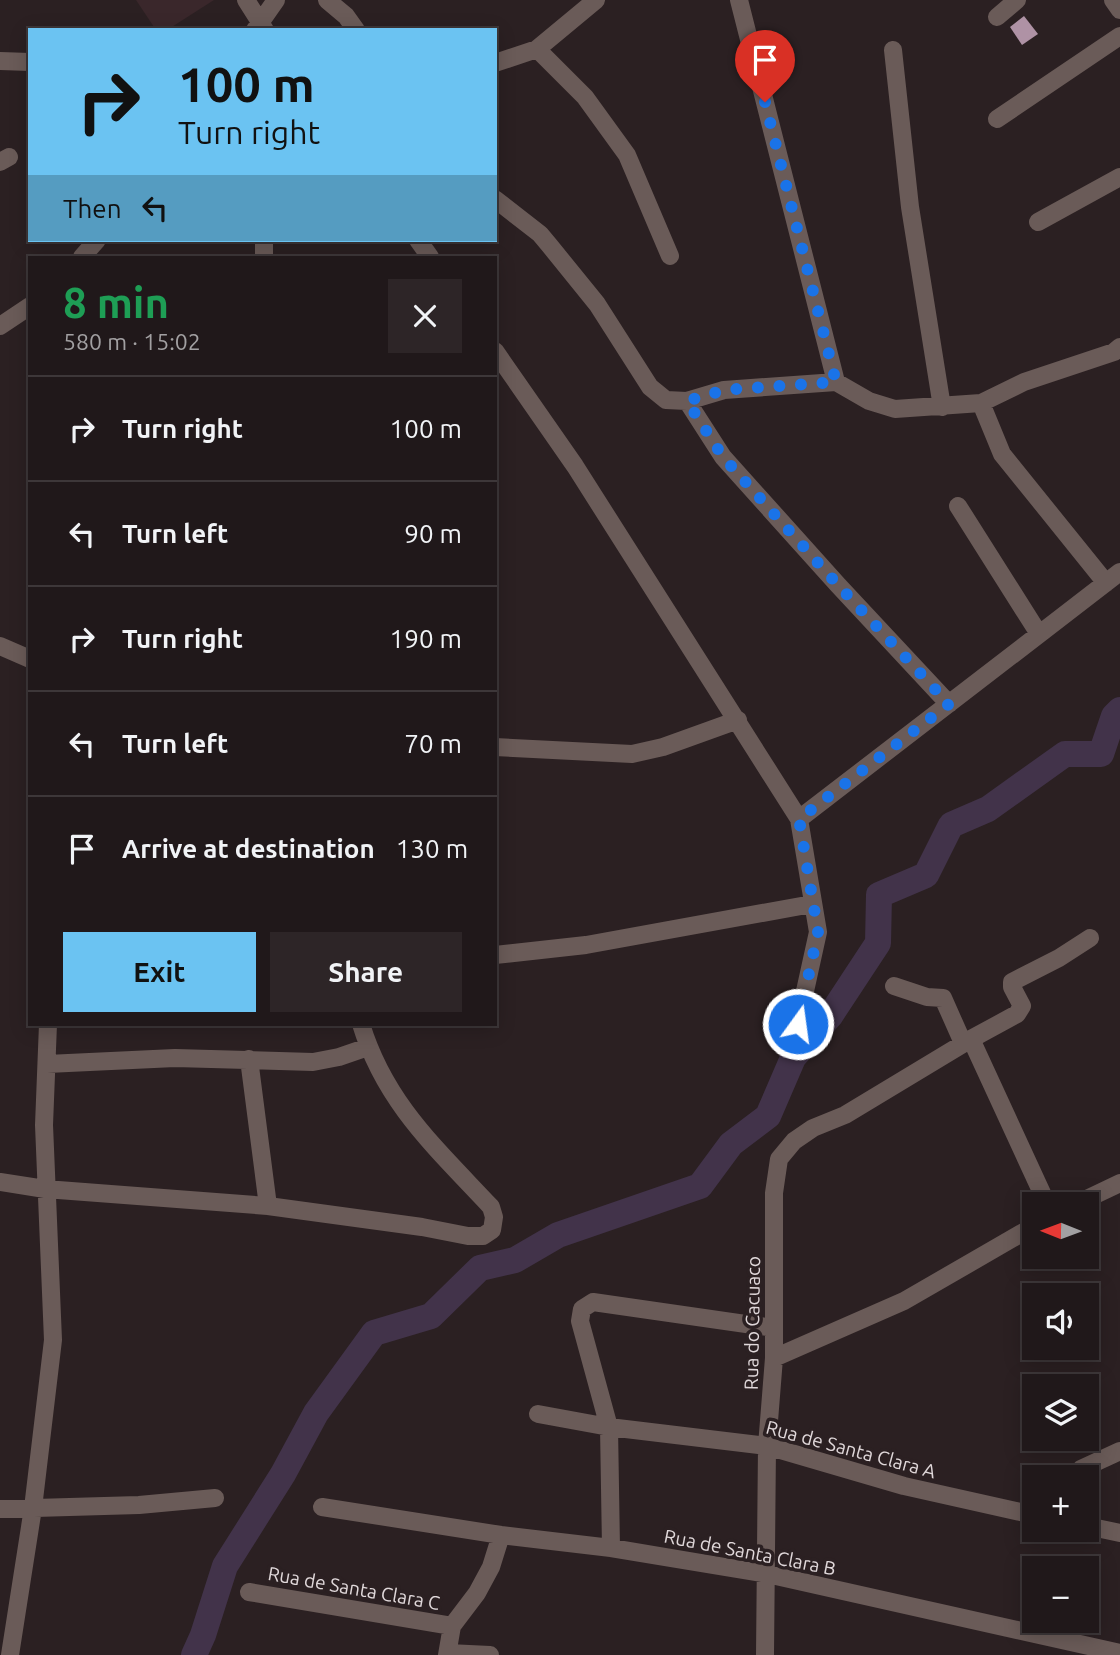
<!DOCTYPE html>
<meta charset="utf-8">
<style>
body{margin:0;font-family:Ubuntu,sans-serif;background:#2d2527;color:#f1f3f6;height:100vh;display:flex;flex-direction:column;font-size:26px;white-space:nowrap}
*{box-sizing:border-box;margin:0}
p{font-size:23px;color:#a2a0a2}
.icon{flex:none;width:38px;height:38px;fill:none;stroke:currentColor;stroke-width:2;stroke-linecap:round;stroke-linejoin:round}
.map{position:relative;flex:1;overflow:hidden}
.panel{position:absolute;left:28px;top:256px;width:469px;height:770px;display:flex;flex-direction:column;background:#20181a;border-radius:0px;box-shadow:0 4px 18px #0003,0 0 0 2px #3d3739}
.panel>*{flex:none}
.guide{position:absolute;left:28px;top:28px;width:469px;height:214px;border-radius:0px;box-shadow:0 4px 18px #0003,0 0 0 2px #3d3739;background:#6bc3f2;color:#111;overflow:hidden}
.needle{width:46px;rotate:271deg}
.tools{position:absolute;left:1022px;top:1192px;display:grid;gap:14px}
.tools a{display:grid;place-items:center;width:77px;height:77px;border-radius:0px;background:#20181a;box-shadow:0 4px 18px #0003,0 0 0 2px #3d3739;font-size:35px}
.pin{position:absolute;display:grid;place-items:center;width:60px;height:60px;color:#fff;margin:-72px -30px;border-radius:50% 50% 50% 0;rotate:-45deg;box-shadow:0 0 7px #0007}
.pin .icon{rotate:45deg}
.me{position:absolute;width:77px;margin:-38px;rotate:14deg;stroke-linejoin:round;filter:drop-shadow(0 0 5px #0008)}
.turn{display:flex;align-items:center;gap:24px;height:147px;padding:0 35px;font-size:32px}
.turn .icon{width:91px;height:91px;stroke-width:2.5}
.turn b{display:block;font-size:49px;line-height:60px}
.then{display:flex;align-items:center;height:66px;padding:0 35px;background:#0003;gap:14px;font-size:26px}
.round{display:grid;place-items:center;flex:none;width:74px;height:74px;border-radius:0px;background:#2d2527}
.summary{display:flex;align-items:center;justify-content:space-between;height:119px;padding:0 35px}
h1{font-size:42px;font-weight:700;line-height:52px;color:#1e9e55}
.button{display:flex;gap:14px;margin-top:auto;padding:14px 35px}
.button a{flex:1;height:80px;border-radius:0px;background:#6bc3f2;color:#111;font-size:28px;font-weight:700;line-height:80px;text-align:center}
.button a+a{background:#2d2527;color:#f1f3f6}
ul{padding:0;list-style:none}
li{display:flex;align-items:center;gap:21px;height:105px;padding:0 35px;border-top:2px solid #3d3739}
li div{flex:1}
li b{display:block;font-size:26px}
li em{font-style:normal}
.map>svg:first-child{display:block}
</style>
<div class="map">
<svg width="1120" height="1655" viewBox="0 0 1120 1655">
<rect width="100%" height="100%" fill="#2b2022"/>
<path fill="#3a272b" d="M136 0H214L167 30H156Z"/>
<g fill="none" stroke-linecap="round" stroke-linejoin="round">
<path stroke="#42334a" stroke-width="26" d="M194 1655 203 1635 225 1566 283 1474 316 1413 374 1333 431 1316 480 1268 515 1260 558 1235 700 1186 731 1144 768 1116 793 1058 830 1016 878 943 879 895 926 875 951 825 988 809 1065 754H1101L1114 716 1120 710"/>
</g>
<path fill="#af92a5" d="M1024 16 1038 34 1022 45 1010 27Z"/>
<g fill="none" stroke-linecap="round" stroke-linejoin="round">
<path stroke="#6a5b58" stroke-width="18" d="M246 0 265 30
M327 0 346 16 356 30
M739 0 836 382
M1113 0 1120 10
M997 17 1017 0
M255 30 276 0
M537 49 585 97 627 155 670 256
M893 50 910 207 942 407
M0 61 30 62
M495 63 537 49 596 0
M997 119 1120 36
M0 162 9 157
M495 199 540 234 550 246 597 304 650 387 666 400 687 401 724 390 836 382 869 401 895 409 981 403 1024 382 1114 352 1120 347
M1038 222 1120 177
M418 240 430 257
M82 257 97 240
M264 257V240
M0 326 30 306
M495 351 575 466 799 819 818 932 798 1023
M687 401 723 457 838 585 949 704
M981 403 1002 454 1106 583
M958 506 1039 634
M0 646 30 659
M495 747 632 754 663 747 738 720
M799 819 1120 572
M495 955 586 945 812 904
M894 986 927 997 943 998 963 1043
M971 1039 1047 1204
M249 1059 268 1206
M47 1064 175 1058 313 1062 339 1057 368 1047
M0 1182 45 1189 268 1206 422 1227 468 1236H483L492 1230 494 1217 491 1207C436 1148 385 1103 361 1024
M1076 1204 1120 1183
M774 1358 904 1301 1034 1226
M538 1414 609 1427 767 1446 904 1486 1034 1515
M1073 1477 1081 1469 1120 1451
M322 1507 501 1535 611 1548 767 1574 1120 1653
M0 1509 139 1505 215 1498
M1087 1526 1120 1533
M611 1548 609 1427 580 1321 582 1309 593 1302 774 1328
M249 1592 452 1626
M448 1653 490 1655
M10 1655 33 1508 53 1340 44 1125 48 1024
M447 1655 452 1626 477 1593 491 1567 501 1535
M765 1655 767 1446 774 1358V1193L779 1159 794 1141 813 1128 845 1115 971 1039 1017 1014 1022 1006 1012 987V982L1059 958 1090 938"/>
</g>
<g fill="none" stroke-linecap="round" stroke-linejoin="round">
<path stroke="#1a73e8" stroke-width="12" stroke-dasharray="0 21.6" d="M765 102 836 382 724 390 687 401 723 457 838 585 949 704 799 819 818 932 798 1024"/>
</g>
<g text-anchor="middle" stroke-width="7" stroke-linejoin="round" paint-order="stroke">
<g font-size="19" fill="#e0d8da" stroke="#2b2022">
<text transform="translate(752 1323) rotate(-89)" y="7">Rua do Cacuaco</text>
<text transform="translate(851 1449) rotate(15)" y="7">Rua de Santa Clara A</text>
<text transform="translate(750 1552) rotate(11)" y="7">Rua de Santa Clara B</text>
<text transform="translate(354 1588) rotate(10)" y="7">Rua de Santa Clara C</text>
</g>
</g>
</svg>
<div class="tools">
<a><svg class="needle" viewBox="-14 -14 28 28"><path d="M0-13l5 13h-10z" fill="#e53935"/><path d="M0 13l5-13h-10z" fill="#a2a0a2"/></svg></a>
<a><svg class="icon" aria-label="sound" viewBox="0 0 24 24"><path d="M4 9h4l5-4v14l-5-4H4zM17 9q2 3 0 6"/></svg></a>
<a><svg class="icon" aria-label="layers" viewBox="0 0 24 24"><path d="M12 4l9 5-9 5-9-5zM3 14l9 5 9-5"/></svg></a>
<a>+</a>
<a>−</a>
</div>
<div class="pin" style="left:765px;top:102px;background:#d93025"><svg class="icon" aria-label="arrive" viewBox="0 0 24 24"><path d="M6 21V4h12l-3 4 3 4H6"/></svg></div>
<svg class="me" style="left:798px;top:1024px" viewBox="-20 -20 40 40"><circle r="17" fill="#1a73e8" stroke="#fff" stroke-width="3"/><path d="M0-11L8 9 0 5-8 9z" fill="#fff"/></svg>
<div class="guide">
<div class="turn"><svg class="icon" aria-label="right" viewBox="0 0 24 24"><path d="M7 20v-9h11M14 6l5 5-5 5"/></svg><div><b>100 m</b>Turn right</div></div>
<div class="then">Then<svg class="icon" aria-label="left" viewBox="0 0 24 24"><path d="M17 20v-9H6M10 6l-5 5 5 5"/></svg></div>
</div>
<section class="panel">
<div class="summary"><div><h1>8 min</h1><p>580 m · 15:02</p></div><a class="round"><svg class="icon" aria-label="close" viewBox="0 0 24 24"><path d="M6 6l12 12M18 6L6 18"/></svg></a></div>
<ul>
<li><svg class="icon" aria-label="right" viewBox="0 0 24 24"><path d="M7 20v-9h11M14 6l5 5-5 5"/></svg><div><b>Turn right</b></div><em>100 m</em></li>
<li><svg class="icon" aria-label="left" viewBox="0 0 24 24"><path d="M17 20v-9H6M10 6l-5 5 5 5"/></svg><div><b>Turn left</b></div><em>90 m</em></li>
<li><svg class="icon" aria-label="right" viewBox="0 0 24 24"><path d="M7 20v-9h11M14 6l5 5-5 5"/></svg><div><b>Turn right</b></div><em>190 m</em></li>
<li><svg class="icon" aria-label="left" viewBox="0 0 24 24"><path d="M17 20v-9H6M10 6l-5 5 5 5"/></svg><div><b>Turn left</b></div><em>70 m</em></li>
<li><svg class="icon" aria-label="arrive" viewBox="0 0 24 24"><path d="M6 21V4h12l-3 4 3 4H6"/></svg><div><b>Arrive at destination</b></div><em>130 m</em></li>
</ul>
<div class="button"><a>Exit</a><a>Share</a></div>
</section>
</div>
